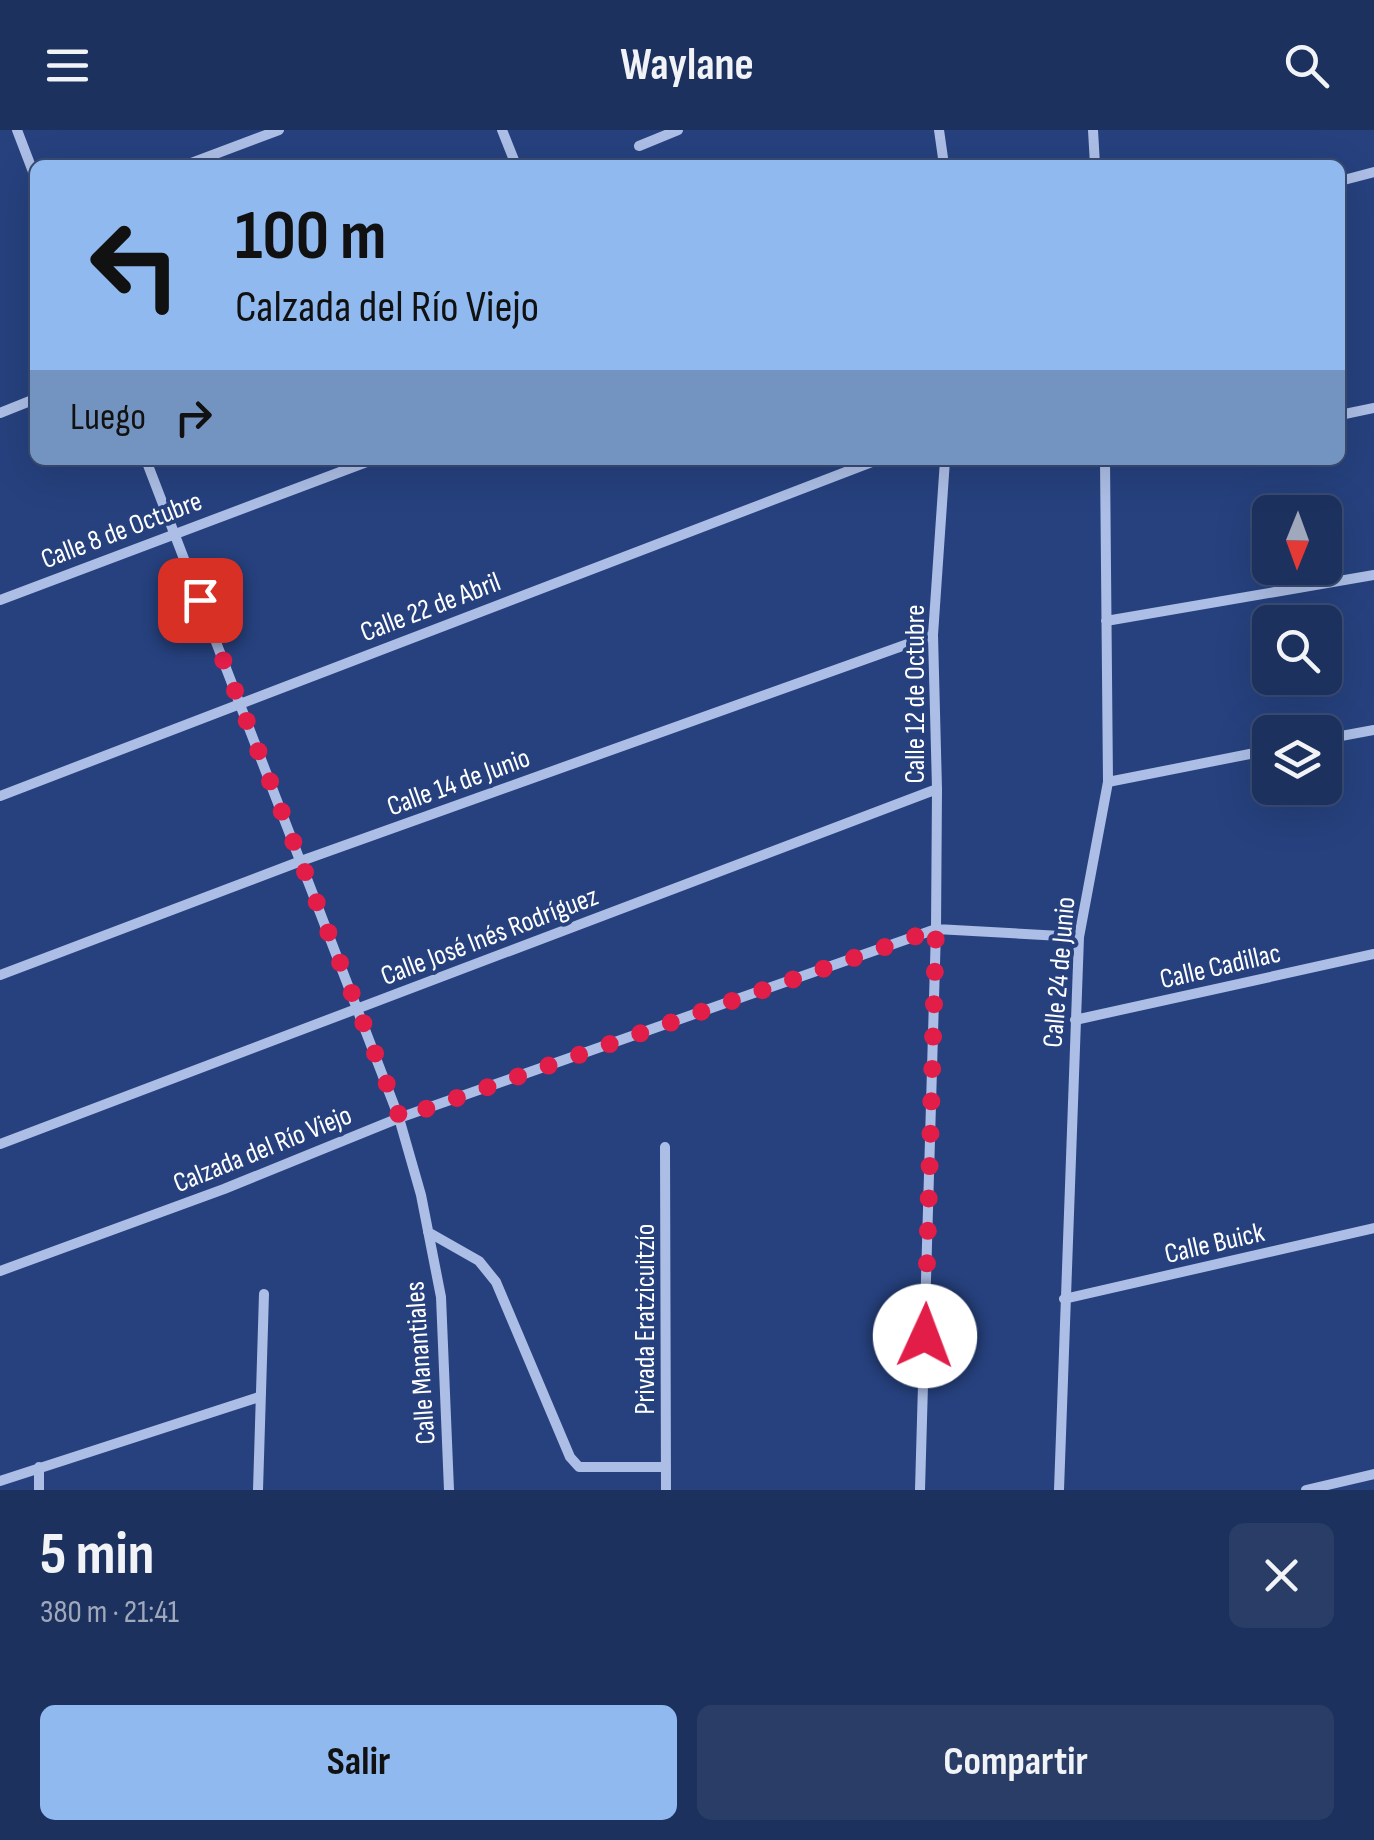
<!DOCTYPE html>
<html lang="es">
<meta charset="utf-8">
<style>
body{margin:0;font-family:"Sofia Sans Condensed",sans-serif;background:#293d67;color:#f1f3f6;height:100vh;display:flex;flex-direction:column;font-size:38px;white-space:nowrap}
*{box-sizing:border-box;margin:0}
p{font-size:32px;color:#a0a9bc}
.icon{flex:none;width:55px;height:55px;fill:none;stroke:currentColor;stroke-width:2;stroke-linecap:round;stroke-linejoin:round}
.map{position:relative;height:1360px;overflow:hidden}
.drawer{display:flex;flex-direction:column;background:#1c315e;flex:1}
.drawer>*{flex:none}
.top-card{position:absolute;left:30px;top:30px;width:1315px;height:305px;border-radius:15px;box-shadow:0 10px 40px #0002,0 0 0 2px #3a4c73;background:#90b9f0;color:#111;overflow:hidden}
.needle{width:65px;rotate:181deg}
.controls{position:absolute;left:1252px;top:365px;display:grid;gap:20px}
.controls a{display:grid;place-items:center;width:90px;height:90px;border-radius:15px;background:#1c315e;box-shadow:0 10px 40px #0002,0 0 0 2px #3a4c73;font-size:50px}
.pin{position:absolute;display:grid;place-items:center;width:85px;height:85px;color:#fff;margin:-42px;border-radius:20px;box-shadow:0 5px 15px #0006}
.me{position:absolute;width:110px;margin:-55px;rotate:2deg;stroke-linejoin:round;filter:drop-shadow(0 0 8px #0008)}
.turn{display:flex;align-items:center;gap:35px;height:210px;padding:0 40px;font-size:45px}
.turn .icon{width:130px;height:130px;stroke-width:2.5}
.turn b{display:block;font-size:70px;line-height:85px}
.then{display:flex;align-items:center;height:95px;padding:0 40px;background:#0003;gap:20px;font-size:38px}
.round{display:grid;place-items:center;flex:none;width:105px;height:105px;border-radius:15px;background:#293d67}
.summary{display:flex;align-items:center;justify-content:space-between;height:170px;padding:0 40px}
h1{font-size:60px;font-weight:700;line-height:75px}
.primary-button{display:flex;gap:20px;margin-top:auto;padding:20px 40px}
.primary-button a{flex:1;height:115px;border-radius:15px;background:#90b9f0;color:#111;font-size:40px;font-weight:700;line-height:115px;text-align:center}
.primary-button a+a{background:#293d67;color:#f1f3f6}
header{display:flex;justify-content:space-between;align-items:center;height:130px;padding:0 40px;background:#1c315e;font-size:45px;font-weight:700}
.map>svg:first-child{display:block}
</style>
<header><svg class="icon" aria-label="menu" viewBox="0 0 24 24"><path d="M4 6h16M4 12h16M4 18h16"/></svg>Waylane<svg class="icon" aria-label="search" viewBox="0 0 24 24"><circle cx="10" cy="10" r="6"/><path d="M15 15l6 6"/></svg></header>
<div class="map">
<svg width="1374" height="1360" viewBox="0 0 1374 1360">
<rect width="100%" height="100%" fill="#26417e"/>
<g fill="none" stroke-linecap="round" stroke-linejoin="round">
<path stroke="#acbee5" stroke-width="10" d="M17 0 35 47
M502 0 516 35
M939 0 944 35
M1093 0 1095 35
M639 16 678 0
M186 35 279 0
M1340 51 1374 42
M0 283 35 269
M1340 285 1374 278
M146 330 399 988 421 1065 441 1167 449 1360
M0 470 372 330
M1106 491 1374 445
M1325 609 1374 600
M1108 652 1270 620
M0 666 877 330
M0 845 301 731 933 505
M1075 890 1374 824
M0 1014 937 659
M665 1017 666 1360
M428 1102 479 1131 496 1152 570 1327 579 1337H666
M0 1141 224 1059 399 988 936 799 1079 807
M1064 1169 1374 1098
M39 1337V1360
M0 1351 259 1267
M258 1360 264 1164
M920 1360 936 799 937 659 933 505 945 330
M1059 1360 1079 807 1108 652 1105 330
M1306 1360 1374 1344"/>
</g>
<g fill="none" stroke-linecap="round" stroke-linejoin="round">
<path stroke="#e11d48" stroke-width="18" stroke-dasharray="0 32.4" d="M200 470 400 988 936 799 925 1206"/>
</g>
<g text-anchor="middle" stroke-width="8" stroke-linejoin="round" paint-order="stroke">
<g font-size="28" fill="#fff" stroke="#26417e">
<text transform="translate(121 399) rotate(-21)" y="10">Calle 8 de Octubre</text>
<text transform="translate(430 476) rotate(-21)" y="10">Calle 22 de Abril</text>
<text transform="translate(914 564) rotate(-90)" y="10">Calle 12 de Octubre</text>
<text transform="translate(458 651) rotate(-20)" y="10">Calle 14 de Junio</text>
<text transform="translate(489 805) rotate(-21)" y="10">Calle José Inés Rodríguez</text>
<text transform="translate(1220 835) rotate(-13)" y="10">Calle Cadillac</text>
<text transform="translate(1058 842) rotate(-85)" y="10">Calle 24 de Junio</text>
<text transform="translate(262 1018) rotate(-22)" y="10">Calzada del Río Viejo</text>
<text transform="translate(1214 1112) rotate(-13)" y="10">Calle Buick</text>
<text transform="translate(644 1189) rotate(-90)" y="10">Privada Eratzicuitzío</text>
<text transform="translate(419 1233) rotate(-94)" y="10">Calle Manantiales</text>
</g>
</g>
</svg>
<div class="controls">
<a><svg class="needle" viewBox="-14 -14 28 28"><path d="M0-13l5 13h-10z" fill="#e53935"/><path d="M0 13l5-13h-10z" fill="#a0a9bc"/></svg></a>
<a><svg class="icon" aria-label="search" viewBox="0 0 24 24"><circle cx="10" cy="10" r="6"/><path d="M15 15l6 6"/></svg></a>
<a><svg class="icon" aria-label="layers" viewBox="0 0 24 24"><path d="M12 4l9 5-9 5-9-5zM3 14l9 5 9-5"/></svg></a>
</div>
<div class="pin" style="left:200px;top:470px;background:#d93025"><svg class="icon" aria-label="arrive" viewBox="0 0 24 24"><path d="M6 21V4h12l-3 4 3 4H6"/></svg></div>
<svg class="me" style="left:925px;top:1206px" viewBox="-20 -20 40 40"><circle r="19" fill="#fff"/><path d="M0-13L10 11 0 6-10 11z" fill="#e11d48"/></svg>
<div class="top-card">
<div class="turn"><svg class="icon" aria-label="left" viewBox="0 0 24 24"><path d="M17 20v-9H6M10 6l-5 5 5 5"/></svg><div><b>100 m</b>Calzada del Río Viejo</div></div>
<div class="then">Luego<svg class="icon" aria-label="right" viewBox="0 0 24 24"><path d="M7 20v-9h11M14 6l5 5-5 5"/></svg></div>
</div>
</div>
<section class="drawer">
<div class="summary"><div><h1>5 min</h1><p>380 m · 21:41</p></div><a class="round"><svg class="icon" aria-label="close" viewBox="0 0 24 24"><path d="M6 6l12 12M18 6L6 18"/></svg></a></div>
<div class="primary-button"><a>Salir</a><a>Compartir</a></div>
</section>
